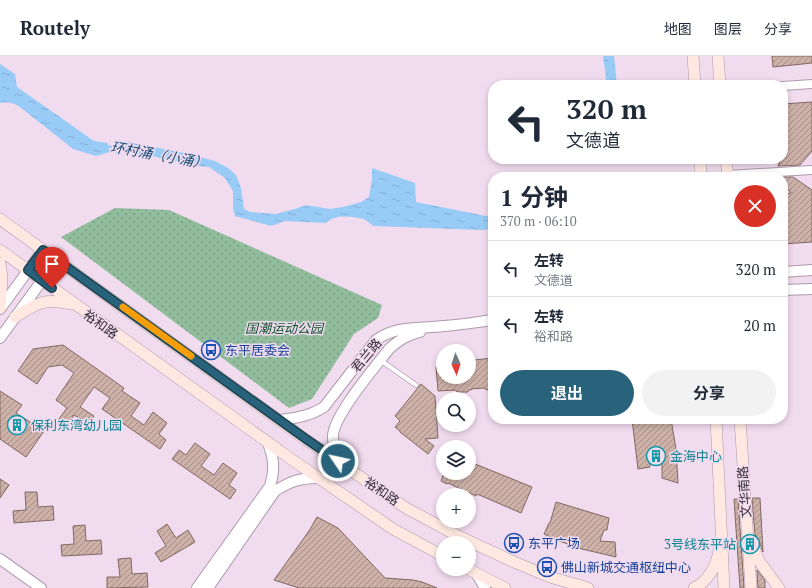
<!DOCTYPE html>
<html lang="zh">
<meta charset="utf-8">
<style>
body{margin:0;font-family:"PT Serif","Noto Sans SC",serif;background:#f2f2f3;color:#1f2937;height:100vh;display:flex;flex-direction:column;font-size:15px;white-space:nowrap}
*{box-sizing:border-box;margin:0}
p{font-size:13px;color:#747a83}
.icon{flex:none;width:22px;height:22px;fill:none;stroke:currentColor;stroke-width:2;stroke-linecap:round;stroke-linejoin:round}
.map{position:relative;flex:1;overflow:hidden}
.drawer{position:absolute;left:488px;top:116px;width:300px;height:252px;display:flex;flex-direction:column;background:#fff;border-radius:16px;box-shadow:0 2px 6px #0003}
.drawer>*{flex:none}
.guide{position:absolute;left:488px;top:24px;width:300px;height:84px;border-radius:16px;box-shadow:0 2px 6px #0003;background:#fff;color:#1f2937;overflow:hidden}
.needle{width:26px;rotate:177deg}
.controls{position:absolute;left:436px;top:288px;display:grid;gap:8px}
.controls a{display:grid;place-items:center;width:40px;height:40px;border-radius:50%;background:#fff;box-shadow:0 2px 6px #0003;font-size:20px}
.pin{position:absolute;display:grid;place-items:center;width:34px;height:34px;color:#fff;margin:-41px -17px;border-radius:50% 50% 50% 0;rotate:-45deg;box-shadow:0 0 4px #0007}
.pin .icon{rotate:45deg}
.me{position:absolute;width:44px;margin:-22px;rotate:304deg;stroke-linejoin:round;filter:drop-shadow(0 0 3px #0008)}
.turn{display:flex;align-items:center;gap:14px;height:84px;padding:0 12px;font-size:18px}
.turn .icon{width:52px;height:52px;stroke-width:2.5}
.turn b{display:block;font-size:28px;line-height:34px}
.round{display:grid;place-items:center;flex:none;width:42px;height:42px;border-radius:21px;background:#f2f2f3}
.overview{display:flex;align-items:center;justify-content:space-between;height:68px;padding:0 12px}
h1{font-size:24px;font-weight:700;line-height:30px}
.cta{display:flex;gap:8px;margin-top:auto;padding:8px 12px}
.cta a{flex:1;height:46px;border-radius:24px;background:#28627b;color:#fff;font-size:16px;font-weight:700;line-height:46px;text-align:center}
.cta a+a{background:#f2f2f3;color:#1f2937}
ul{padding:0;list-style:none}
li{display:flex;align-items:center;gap:12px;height:56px;padding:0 12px;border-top:1px solid #e0e1e3}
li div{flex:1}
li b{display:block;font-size:15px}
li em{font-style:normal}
header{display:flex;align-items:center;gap:24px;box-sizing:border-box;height:56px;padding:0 20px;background:#fff;border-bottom:1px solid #e0e1e3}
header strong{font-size:19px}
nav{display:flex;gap:22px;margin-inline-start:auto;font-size:14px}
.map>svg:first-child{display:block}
</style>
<header>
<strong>Routely</strong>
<nav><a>地图</a><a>图层</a><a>分享</a></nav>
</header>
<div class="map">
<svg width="812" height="532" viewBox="0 0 812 532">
<defs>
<pattern id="grass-dots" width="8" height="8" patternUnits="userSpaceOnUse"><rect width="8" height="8" fill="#92bd9d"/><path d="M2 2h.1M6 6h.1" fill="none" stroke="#789a81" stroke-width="1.8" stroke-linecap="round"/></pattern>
<pattern id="water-ripples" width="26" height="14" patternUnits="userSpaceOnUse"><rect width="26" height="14" fill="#99cbf7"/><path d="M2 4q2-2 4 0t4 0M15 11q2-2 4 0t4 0" fill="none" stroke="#84afd4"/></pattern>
<pattern id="building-hatch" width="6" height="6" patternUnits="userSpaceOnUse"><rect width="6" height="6" fill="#cdb1a8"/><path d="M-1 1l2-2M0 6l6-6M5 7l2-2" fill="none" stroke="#a7908a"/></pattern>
</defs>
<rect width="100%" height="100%" fill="#f1dbef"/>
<path fill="url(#grass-dots)" d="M115 152 169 154 382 249 378 262 354 278 312 343 289 352 61 181Z"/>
<path fill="url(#water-ripples)" d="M603 0H614L617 29H607Z
M0 8 15 18 17 31 94 85 107 87 110 96 96 100 73 93 20 51C13 47 8 45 0 47Z
M117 84 184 97 215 105 228 112 236 119 241 132 244 153 250 156 275 158 295 153 306 149 330 153 343 151 361 146 369 141 372 124V112L415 127 416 146 486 160 493 158V173L482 174 374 170C370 168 367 164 363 163 352 160 334 158 326 167L285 165 271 170 235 160 233 152V135L225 122 209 111 197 110 143 98 121 95 116 98Z"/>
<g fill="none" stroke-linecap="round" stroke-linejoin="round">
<path stroke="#99cbf7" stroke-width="2.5" d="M105 90 120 92"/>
</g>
<path fill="url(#building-hatch)" stroke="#816860" d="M772 0H812V7L773 11Z
M812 46V95L800 109 778 110 781 103H783V48Z
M783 121H793L812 134V186L783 188V138L791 137 783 127Z
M63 289 124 332 122 335 140 347 131 360 144 369 153 356 167 367 159 378 166 384 160 393 102 353 110 342 94 331 80 351 94 360 89 368 74 359 65 373 56 367 67 352 56 344 74 317 62 309 48 311 37 328 18 315 33 293Z
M493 302V333L487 334 484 332 471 333V334H468V336H457L456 334 438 335 436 311 443 310V321H469L470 306 474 305V304Z
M421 328 435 340 438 382 425 383 434 390 428 398 400 376V375L395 371 400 365 395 360Z
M0 335 22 349 16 357 44 375 26 401 0 383Z
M632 363H671L676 393 678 427 662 422V408H650V411L638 413Z
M195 387 210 398 201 410 214 419 223 407 237 417 229 429 236 434 230 443 172 403 179 394 186 399Z
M475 408 532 431 521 457 477 438 476 440 448 427 447 428 441 425 444 417 450 420 451 417H469V415L472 416Z
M0 423 9 429 0 442Z
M25 436H37L38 451 53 450 54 464 14 467 13 455 26 454Z
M752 442H760L763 496 758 482 755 479Z
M734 443H738L744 532H740Z
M556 446 609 462 607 474H604L600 485 615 486 616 501 582 493 559 485 544 478 549 467H550Z
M317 461 338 472 385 522 413 524 422 526 437 532H299L274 524 309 475Z
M167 468 176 482 188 474 195 486 161 506 155 497 166 490 157 475Z
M85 469 86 485 101 484 102 498 62 500 61 489 74 488 73 470Z
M131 502 132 518 147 517 148 531 107 532V521H120L118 503Z
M757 514 765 524V532H758Z"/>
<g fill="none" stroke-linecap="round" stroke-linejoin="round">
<defs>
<path id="service" d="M380 304 416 329"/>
<path id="minor" d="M783 30 812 28
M727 119 812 114"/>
<path id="tertiary" d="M783 216 812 214
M783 234 812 233
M0 253 43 194
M0 282 57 204
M280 364C296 362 310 360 324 351L376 284C397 269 419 273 444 270 460 269 477 266 493 264
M338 405C336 397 333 388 333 381 332 361 376 310 389 293 399 284 407 279 420 276
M0 503 41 532
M476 517 485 532
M197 532 270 430C275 414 274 403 268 387
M208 532 275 435C291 425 300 422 318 422"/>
<path id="secondary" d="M693 0 695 29
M718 0 720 29
M700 103 701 121
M726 103 728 121
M0 163 305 383 406 452 458 480 514 506 550 521 588 532
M0 194 291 403 393 473 443 500
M0 207 2 222 0 252
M15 261C37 247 44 242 70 248
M716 363 724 532
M740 363 751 532
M751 485 759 505 779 532
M468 513 505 532
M694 532C708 526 717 509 719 494"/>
</defs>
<use href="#service" stroke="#ae9aac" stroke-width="5.5"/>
<use href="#minor" stroke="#ae9aac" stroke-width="10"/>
<use href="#tertiary" stroke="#ae9aac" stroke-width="12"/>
<use href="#secondary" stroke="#ae9aac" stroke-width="12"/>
<use href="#service" stroke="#fff" stroke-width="4"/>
<use href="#minor" stroke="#fff" stroke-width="8"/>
<use href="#tertiary" stroke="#fff" stroke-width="10"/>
<use href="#secondary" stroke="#fee8e1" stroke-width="11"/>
</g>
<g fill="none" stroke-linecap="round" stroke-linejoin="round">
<defs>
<path id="route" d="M52 232 28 214 43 194 306 383 338 405"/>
</defs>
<use href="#route" stroke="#1a4050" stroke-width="10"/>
<use href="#route" stroke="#28627b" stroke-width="7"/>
<path stroke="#f59e0b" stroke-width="7" d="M123 251 191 300"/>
</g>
<defs>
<symbol id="bus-ring" viewBox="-11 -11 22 22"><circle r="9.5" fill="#f1dbef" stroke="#1a4fb4" stroke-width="1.5"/><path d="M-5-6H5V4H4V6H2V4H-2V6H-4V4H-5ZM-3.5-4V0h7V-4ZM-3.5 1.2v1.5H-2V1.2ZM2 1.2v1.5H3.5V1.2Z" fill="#1a4fb4"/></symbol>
<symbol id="building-ring" viewBox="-11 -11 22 22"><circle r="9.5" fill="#f1dbef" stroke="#0f9aa8" stroke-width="1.5"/><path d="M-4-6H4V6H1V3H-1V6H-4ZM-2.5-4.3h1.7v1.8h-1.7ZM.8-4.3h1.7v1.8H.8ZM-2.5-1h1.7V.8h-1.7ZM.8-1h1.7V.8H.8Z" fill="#0f9aa8"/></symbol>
</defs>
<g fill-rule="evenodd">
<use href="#bus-ring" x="200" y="283" width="22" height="22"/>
<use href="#building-ring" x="6" y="358" width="22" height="22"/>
<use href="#building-ring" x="645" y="389" width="22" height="22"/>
<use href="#bus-ring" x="503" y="476" width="22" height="22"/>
<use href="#building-ring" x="739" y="477" width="22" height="22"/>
<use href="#bus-ring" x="536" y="500" width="22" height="22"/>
</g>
<g text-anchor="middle" stroke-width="3" stroke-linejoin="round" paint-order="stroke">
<g font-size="13" fill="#362e36" stroke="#f1dbef">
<text transform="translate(101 268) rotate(36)" y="5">裕和路</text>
<text transform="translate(366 299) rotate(-50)" y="5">君兰路</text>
<text transform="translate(382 435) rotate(35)" y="5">裕和路</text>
<text transform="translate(744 436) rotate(-94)" y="5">文华南路</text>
</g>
<g font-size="13" font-style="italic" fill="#0d4f2a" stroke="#f1dbef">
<text x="284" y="277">国潮运动公园</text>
</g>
<g font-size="13" fill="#164399" stroke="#f1dbef" text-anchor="start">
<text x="225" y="299">东平居委会</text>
<text x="528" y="492">东平广场</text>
<text x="561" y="516">佛山新城交通枢纽中心</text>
</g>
<g font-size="13" fill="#0d838f" stroke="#f1dbef" text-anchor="start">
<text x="31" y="374">保利东湾幼儿园</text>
<text x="670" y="405">金海中心</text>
<text x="736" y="493" text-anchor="end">3号线东平站</text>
</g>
<g font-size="14" font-style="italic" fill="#154b74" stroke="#f1dbef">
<text transform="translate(159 99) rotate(10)" y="5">环村涌（小涌）</text>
</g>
</g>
</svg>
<div class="controls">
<a><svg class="needle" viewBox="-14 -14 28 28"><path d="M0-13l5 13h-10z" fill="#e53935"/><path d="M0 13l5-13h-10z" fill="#747a83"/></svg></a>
<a><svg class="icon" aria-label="search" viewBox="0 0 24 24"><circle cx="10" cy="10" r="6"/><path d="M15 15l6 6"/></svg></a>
<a><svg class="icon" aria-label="layers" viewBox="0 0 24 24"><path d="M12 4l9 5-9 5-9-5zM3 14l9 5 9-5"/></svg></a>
<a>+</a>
<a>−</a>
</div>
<div class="pin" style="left:52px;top:232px;background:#d93025"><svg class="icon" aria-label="arrive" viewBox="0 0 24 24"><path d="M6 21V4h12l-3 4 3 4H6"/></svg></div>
<svg class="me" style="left:338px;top:405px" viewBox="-20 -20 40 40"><circle r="17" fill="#28627b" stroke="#fff" stroke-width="3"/><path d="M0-11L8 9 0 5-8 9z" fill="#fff"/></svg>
<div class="guide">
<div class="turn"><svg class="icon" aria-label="left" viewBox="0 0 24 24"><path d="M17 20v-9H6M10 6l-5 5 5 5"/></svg><div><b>320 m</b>文德道</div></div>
</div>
<section class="drawer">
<div class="overview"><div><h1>1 分钟</h1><p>370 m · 06:10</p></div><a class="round" style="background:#d93025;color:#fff"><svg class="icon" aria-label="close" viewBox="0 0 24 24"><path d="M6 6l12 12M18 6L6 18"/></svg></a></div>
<ul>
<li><svg class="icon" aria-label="left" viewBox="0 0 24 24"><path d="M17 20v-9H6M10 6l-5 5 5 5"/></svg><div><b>左转</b><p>文德道</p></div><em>320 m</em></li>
<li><svg class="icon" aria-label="left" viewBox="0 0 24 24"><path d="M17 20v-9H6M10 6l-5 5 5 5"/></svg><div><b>左转</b><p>裕和路</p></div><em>20 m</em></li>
</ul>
<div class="cta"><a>退出</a><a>分享</a></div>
</section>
</div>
